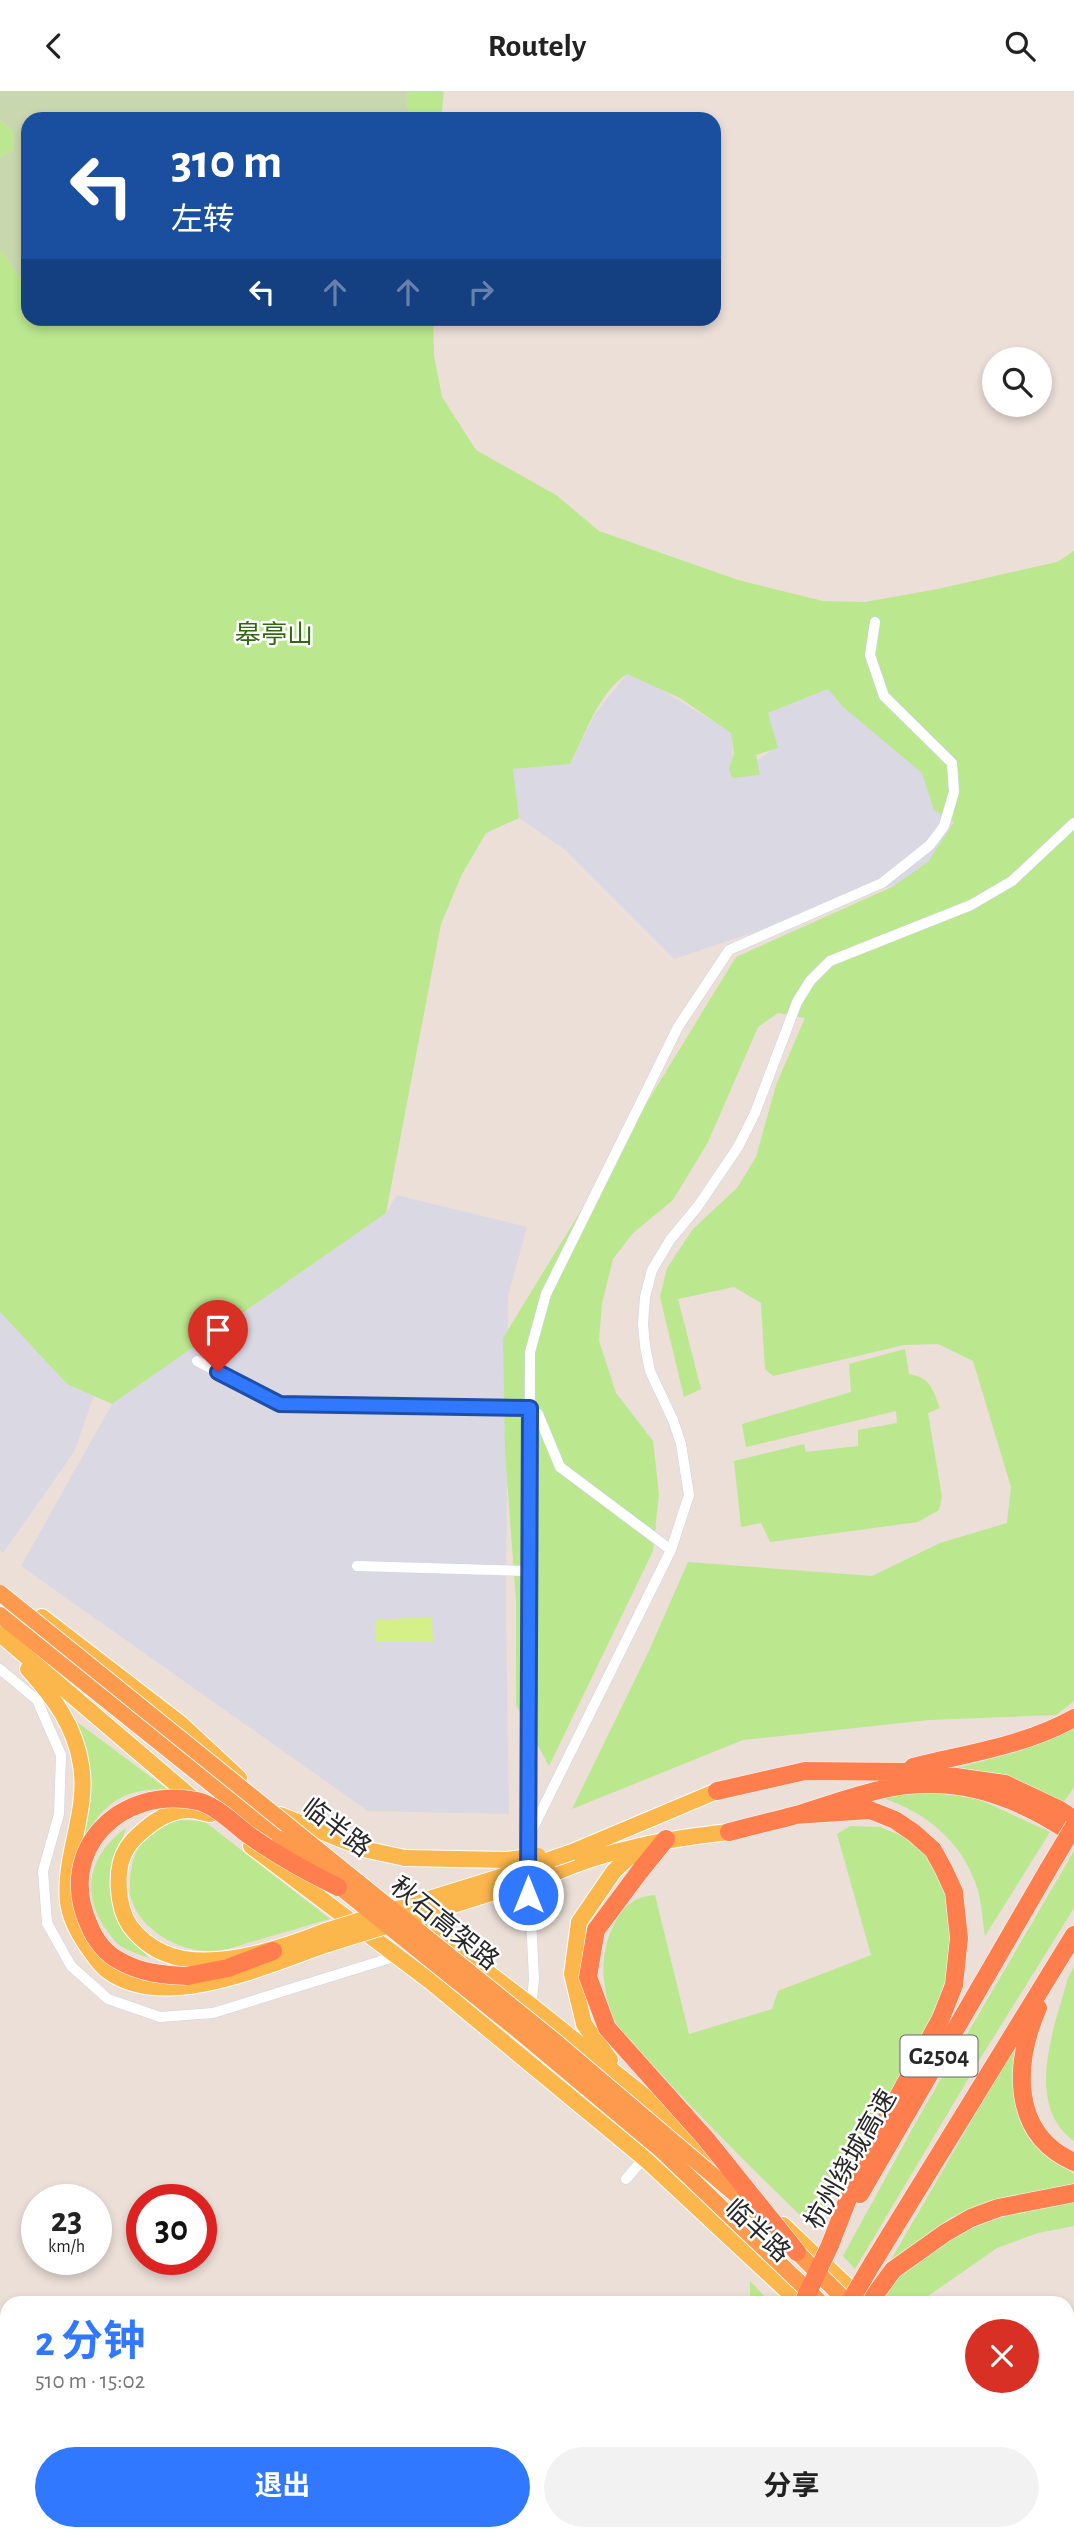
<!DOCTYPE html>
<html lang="zh">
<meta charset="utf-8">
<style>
body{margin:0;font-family:"Alegreya Sans","Noto Sans SC",sans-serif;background:#f2f2f2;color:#222;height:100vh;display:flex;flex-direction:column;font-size:26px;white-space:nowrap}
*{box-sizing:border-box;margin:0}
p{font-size:23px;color:#767676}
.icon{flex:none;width:38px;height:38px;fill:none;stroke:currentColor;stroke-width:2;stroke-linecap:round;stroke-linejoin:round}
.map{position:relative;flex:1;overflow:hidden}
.panel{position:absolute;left:0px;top:2205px;width:1074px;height:245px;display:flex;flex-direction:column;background:#fff;border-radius:21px 21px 0 0;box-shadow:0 4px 10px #0003}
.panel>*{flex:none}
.top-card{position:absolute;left:21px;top:21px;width:700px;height:214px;border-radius:21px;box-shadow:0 4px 10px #0003;background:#1a4fa0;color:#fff;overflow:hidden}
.tools{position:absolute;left:982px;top:256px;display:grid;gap:14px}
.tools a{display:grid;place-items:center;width:70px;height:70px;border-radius:50%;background:#fff;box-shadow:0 4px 10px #0003;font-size:35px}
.speed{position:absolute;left:21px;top:2093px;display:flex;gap:14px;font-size:35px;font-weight:700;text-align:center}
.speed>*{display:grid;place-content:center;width:91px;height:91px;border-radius:50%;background:#fff;box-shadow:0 4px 10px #0003;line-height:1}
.speed small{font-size:18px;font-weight:400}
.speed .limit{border:10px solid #d22;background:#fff;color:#111}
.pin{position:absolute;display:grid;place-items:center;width:60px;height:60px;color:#fff;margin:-72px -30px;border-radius:50% 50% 50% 0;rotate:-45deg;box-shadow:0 0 7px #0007}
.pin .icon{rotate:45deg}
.me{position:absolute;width:77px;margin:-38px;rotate:0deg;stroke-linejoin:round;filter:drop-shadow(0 0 5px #0008)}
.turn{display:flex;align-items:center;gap:24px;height:147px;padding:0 35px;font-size:32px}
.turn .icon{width:91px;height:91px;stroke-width:2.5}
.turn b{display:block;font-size:49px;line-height:60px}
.lanes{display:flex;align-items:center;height:66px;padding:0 35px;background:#0003;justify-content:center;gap:35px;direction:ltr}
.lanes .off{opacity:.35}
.round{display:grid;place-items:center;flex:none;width:74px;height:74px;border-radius:37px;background:#f2f2f2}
.head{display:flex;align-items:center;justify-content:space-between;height:119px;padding:0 35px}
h1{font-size:42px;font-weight:700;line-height:52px;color:#3078ff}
.action{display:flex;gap:14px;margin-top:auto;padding:14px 35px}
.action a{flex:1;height:80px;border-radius:42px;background:#3078ff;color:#fff;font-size:28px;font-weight:700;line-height:80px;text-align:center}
.action a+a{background:#f2f2f2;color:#222}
header{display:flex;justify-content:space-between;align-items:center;height:91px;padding:0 35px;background:#fff;font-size:32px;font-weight:700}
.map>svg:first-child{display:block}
</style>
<header><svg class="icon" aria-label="back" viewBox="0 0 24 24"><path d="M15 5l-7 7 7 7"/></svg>Routely<svg class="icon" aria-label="search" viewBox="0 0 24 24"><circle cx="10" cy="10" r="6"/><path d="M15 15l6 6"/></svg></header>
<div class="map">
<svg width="1074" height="2450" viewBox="0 0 1074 2450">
<rect width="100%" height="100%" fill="#ebdfd7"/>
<path fill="#dad9e3" d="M1074 542 921 785 674 868 564 758 519 727 512 678 570 673 595 623 627 583 657 596 732 642 733 687 770 660 768 622 828 598Z
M397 1104 527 1136 508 1205 506 1520 509 1723 368 1720 21 1475 112 1313 386 1122Z
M0 1221 67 1293 94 1305 74 1361 3 1462 0 1459Z"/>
<path fill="#bbe78e" d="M406 0H444L441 28H409Z
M0 29 13 41 14 59 0 66Z
M0 159 28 197V228H433L434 265 442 306 476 359 556 404 599 440 738 489 823 510 865 511 938 498 1057 471 1074 460V1610L1056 1624 929 1629 743 1649 572 1718 648 1562 688 1471 872 1485 940 1452 1007 1432 1011 1396 973 1270 938 1253 904 1254 773 1285 765 1278 761 1212 734 1196 678 1208 701 1298 684 1306 660 1206 667 1177 693 1138 737 1097 756 1066 776 994 805 927 778 922 758 936 708 1051 673 1109 632 1143 613 1168 602 1212 599 1250 616 1302 653 1350 659 1403 653 1460 549 1675 516 1614V1509L505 1360 503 1247 736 866 892 796 928 771 954 731 934 719 922 682 842 615 828 598 768 622 778 657 756 664 760 684 732 687 729 678 734 662 731 642 680 607 627 583C598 602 586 642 570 673L513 678 519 727 486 742 462 783 441 833 386 1122 112 1313 67 1293 0 1221Z
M905 1258 909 1283C931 1287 932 1297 940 1317L928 1322 942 1406 939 1419 918 1431 770 1451 761 1432 741 1436 734 1370 804 1353 806 1361 858 1355V1339L897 1332 896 1320 746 1356 742 1333 851 1301 849 1273Z
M77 1631 167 1698C121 1698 106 1711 82 1749 90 1702 95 1678 77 1631Z
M1074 1635V1696L1062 1714 1032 1696 997 1682 957 1677 1017 1661Z
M916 1700 976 1707 1050 1741 985 1845C982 1828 982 1807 975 1791 960 1749 924 1720 882 1707Z
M182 1729 204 1730 330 1828C306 1835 282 1842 258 1849 243 1853 227 1860 211 1860 179 1861 141 1839 131 1808 129 1803 130 1797 130 1792 130 1758 149 1734 182 1729Z
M850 1735 880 1736 912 1749 933 1769 949 1812 953 1841 943 1909 815 2138C762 2088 711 2037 661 1983 649 1970 619 1941 613 1926 602 1897 599 1866 612 1838 622 1817 631 1806 655 1804L689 1943 772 1918 778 1900 871 1864 837 1743Z
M126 1737 120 1754 127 1844 149 1867C140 1863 127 1860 119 1854 115 1851 111 1845 108 1841 79 1804 89 1763 126 1737Z
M1074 1760V1817L980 1968 855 2178 843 2165 921 2022Z
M1074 1876V2050C1023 2013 1055 1935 1068 1887Z
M1017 1952C1012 1987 1012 2028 1038 2056 1048 2066 1063 2074 1074 2083V2095L1022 2103 950 2127 889 2172Z
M1074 2110V2135L1038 2142 997 2157 928 2205 924 2212H878C892 2195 906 2179 923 2165 962 2135 1026 2117 1074 2110Z
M750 2190 771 2212H750Z
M747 2443H790L787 2450H743Z"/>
<path fill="#c8d7ad" d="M0 0H406L409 28H28V197L0 159V66L14 59 13 41 0 29Z"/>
<path fill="#d5f088" d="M432 1526 433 1551H376L375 1529Z"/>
<path fill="#60e8f8" d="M110 2443 213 2447 223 2450H51Z"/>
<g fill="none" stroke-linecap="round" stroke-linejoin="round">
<defs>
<path id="minor" d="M197 1270 280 1313 530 1317 538 1323 560 1376 671 1459
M357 1475 529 1480
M0 1578 37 1609 61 1664 59 1723 43 1780 47 1832 71 1875 108 1908 160 1926 213 1922 397 1865
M528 1743 530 1261 546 1203 678 936 729 859 882 792 930 754 944 735 954 701 952 672 884 605 870 564 875 531
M528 1771V1747L671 1459 689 1404 681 1353 673 1329 650 1280 645 1255 643 1233 645 1206 652 1179 670 1149 698 1115 738 1056 755 1022 797 911 810 890 830 870 971 814 1012 790 1074 732
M529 1786 534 1888 531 1917
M626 2088 644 2067"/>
<path id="primary" d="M42 1526 181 1633 239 1687
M0 1543 198 1712
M28 1578C54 1607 75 1635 81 1674 89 1721 63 1765 68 1811 70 1827 78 1842 87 1855 93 1863 99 1874 108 1880 165 1922 269 1873 328 1853
M210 1723C203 1722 196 1719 189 1719 172 1719 158 1727 145 1738 139 1743 131 1750 127 1757 114 1777 117 1816 130 1835 138 1846 151 1857 164 1862 209 1882 283 1857 326 1840
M280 1724 368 1759 405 1767
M251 1755 430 1890 644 2067 800 2212
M572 1761 717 1700
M552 1783C609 1758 667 1748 729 1741
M407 1820 532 1915 643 2004 723 2078
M610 1969 584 1933 572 1883 579 1831 614 1780 628 1767 666 1748
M783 2134 863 2210
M1068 2380 1074 2383
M1068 2426 1074 2430"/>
<path id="trunk" d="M0 1524 280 1748
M1068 2393 1074 2397
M1068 2412 1074 2416"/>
<path id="motorway" d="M913 1676C968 1662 1024 1655 1074 1627
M717 1700 805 1680 921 1681 1005 1693 1058 1718 1074 1728
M795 1724 870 1719 895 1729 914 1742 933 1759 944 1779 954 1801 959 1847 954 1894 941 1927 862 2072 830 2154
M729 1741C751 1735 774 1730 796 1724 839 1711 885 1692 930 1693 983 1693 1032 1715 1074 1744
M640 1780 666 1748
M187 1885 228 1877 273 1860
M1038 1917C1014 1972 1010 2043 1074 2071
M860 2103 1049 1777
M872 2173 1074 1844
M869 2212 893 2179 945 2142 971 2127 998 2117 1074 2102
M695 2450 698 2443
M727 2450 730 2443"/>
</defs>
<use href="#minor" stroke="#ccd4e2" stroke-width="11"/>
<use href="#primary" stroke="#fff" stroke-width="18"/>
<use href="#trunk" stroke="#fff" stroke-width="18"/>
<use href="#motorway" stroke="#fff" stroke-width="19"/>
<use href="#minor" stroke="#fff" stroke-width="10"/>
<use href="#primary" stroke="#fbb64c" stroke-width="16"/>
<use href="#trunk" stroke="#fd9a4d" stroke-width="16"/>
<use href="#motorway" stroke="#ff7e4e" stroke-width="18"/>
<defs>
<path id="primary-bridge" d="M405 1767 506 1769 538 1765
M326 1840 497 1787 572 1761
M328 1853 552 1783"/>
<path id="trunk-bridge" d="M0 1502 556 1951 762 2126
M280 1748 520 1941 660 2058 821 2212
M788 2152 848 2212"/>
<path id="motorway-bridge" d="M1049 1777 1074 1735
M640 1780 596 1839 588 1886 607 1937 706 2048 797 2161
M187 1885C163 1884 141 1882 120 1870 106 1863 95 1849 89 1834 55 1759 120 1694 197 1710 216 1714 235 1734 250 1745 278 1765 307 1781 338 1796
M803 2212 830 2154
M849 2212 872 2173"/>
</defs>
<use href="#primary-bridge" stroke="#fff" stroke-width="18" stroke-linecap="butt"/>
<use href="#trunk-bridge" stroke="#fff" stroke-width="18" stroke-linecap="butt"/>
<use href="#motorway-bridge" stroke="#fff" stroke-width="19" stroke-linecap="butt"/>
<use href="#primary-bridge" stroke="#fbb64c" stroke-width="16"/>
<use href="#trunk-bridge" stroke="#fd9a4d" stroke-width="16"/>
<use href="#motorway-bridge" stroke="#ff7e4e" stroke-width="18"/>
</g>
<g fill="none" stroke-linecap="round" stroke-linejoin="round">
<defs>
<path id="route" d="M218 1281 280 1313 530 1317 528 1804"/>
</defs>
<use href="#route" stroke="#1f4ea6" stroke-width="18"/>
<use href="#route" stroke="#3078ff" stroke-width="12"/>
</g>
<g text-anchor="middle" stroke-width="5" stroke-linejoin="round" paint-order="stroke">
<rect fill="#fff" stroke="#686868" stroke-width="2" x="900.5" y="1944.5" width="77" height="41" rx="5"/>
<g font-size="24" font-weight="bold" fill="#272727">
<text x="939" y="1973">G2504</text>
</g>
<g font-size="26" fill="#336813" stroke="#fff">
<text x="274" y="552">皋亭山</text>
</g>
<g font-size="26" fill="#272727" stroke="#fff">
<text transform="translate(337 1736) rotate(37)" y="9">临半路</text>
<text transform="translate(445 1832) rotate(39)" y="9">秋石高架路</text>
<text transform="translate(850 2068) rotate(-60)" y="9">杭州绕城高速</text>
<text transform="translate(758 2139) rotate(43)" y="9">临半路</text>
</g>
</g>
</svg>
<div class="tools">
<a><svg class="icon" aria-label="search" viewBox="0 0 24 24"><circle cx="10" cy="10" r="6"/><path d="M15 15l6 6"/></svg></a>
</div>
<div class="speed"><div>23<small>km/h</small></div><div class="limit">30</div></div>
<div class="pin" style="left:218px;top:1281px;background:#d93025"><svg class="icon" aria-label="arrive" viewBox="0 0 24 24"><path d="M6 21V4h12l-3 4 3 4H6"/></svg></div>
<svg class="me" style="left:528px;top:1804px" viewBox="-20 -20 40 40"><circle r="17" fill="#3078ff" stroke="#fff" stroke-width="3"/><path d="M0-11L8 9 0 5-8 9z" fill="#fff"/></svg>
<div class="top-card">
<div class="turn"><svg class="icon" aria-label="left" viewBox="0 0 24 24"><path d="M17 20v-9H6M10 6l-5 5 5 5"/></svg><div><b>310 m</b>左转</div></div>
<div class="lanes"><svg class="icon" aria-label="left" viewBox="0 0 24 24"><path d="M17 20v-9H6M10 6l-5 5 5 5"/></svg><svg class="icon off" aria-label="ahead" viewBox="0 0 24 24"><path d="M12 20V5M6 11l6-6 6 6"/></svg><svg class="icon off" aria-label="ahead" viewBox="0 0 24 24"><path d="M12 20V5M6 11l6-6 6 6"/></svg><svg class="icon off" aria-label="right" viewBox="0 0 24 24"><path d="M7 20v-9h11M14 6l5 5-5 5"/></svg></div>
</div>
<section class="panel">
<div class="head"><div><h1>2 分钟</h1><p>510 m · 15:02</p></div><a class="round" style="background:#d93025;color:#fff"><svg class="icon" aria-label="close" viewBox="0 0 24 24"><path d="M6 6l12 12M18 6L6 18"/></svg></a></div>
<div class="action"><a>退出</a><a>分享</a></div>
</section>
</div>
